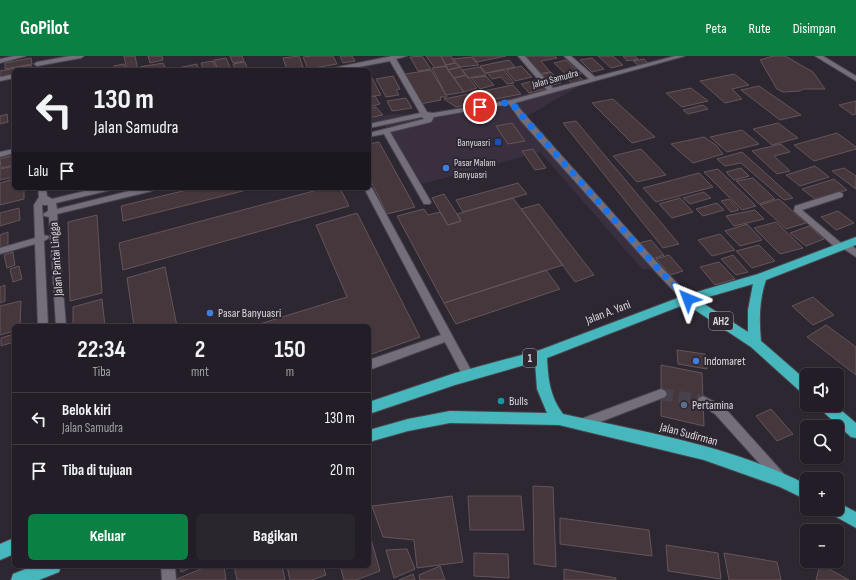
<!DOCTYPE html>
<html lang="id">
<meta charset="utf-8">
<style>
body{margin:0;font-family:"Sofia Sans Condensed",sans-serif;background:#2a262e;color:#f1f3f6;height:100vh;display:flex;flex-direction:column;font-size:15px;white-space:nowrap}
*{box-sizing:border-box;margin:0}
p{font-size:13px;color:#a2a2a7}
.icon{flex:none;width:22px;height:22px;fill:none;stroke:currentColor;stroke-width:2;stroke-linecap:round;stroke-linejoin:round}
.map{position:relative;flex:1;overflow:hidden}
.details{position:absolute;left:12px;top:268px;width:359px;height:244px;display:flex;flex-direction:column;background:#221d26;border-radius:6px;box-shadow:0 1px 3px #0004,0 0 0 1px #3f3b43}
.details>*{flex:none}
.guide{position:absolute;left:12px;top:12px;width:359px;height:122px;border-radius:6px;box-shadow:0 1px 3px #0004,0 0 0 1px #3f3b43;background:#221d26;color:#f1f3f6;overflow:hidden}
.buttons{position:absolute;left:800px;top:312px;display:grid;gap:8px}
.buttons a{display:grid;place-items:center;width:44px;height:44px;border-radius:6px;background:#221d26;box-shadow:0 1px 3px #0004,0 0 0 1px #3f3b43;font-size:20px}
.pin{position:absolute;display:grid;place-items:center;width:34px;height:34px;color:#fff;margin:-17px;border:2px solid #fff;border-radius:50%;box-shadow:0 1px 4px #0007}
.me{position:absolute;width:44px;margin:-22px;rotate:316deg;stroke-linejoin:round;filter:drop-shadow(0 0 3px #0008)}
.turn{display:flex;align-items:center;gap:14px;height:84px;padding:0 16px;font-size:18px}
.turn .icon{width:52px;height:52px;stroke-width:2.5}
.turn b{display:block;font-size:28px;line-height:34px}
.then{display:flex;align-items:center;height:38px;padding:0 16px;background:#0003;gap:8px;font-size:15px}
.eta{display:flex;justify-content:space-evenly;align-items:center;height:68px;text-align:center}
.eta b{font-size:24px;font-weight:700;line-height:28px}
.cta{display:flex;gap:8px;margin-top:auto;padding:8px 16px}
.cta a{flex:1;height:46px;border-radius:6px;background:#0b8043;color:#fff;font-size:16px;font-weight:700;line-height:46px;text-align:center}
.cta a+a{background:#2a262e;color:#f1f3f6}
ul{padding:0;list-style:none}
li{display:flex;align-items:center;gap:12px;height:52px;padding:0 16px;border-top:1px solid #3f3b43}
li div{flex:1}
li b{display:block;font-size:15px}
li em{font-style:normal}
header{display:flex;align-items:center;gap:24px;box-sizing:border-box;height:56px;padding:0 20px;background:#0b8043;color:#fff}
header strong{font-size:19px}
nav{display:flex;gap:22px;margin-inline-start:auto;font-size:14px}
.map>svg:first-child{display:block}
</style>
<header>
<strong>GoPilot</strong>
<nav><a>Peta</a><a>Rute</a><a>Disimpan</a></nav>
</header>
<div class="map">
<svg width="856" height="524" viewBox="0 0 856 524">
<rect width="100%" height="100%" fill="#2d2732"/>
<path fill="#392f3f" d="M588 25 524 62 659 214 642 213 540 96 422 128 385 70 369 72V63L392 58 424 59Z"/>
<path fill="#46373c" stroke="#64555a" d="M124 0H135L138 14H127Z
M148 0H162L163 4 150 7Z
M230 0H242L244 5 233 7Z
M299 0 303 11 287 14 283 2Z
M312 0H333L337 8 308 13 303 1Z
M340 0H352L355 5 343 7Z
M422 0 431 13 418 15 410 1Z
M426 0H441L446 10 435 12Z
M441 0H451L455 7 446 9Z
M472 0H506L477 6Z
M528 0H555L557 2 541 5 550 16 538 18 523 1Z
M598 0H613L623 9 611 12Z
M623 0H635L638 3 627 5Z
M773 0H785L813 16 825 33H803L800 35 783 36 777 33 760 4Z
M471 1 479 9 460 11 453 3Z
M31 2 32 8 5 13V7Z
M226 2 231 14H218L214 4Z
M592 2 604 13 592 16 580 4Z
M644 3 648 7 638 9 633 5Z
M509 4 515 11 486 17 480 10Z
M566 4 581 18 569 21 554 7Z
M213 5 216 13 204 14 201 7Z
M245 6 248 14H236L233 8Z
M163 7 165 11 151 14H140V11Z
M455 7 460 11 448 14 446 9Z
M124 8 125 14H115L114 10Z
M197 8 198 13 192 14 173 13Z
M31 9 32 14H14V19L0 22V15Z
M446 10 448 14 464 36 446 39 432 12Z
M521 10 532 21 515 25 506 14Z
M460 11 466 19 454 22 448 14Z
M480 11 486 19 468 22 462 14Z
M431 14 447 41H440L441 44 420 48 405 18Z
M504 14 514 27 507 28 501 21 492 23 487 17Z
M551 16 561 27 549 30 539 19Z
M734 18 749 29 732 33 742 43 725 47 700 25Z
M466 19 476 31 477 32 464 36 454 22Z
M393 20 400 33 396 34 399 39 386 41 376 23Z
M486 20 494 29 480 33 471 22Z
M578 20 583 24 572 27 567 23Z
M372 22 381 39 369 41V23Z
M537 24 546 33 529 37 521 28Z
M513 29 521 38 456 51 444 43Z
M759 30 801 59 780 64 741 34Z
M691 32 708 45 682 51 666 37Z
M375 40 380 48 369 51V41Z
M406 42 412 52 392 55 387 45Z
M613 43 655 81 632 87 592 47Z
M856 45V58L853 59 839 49Z
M703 49 708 53 688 58 683 54Z
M376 51 383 59 369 62V53Z
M7 58 8 66 0 68V60Z
M576 65 679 188 663 192 563 67Z
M512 67 525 85 508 88 496 70Z
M778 67 798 82 772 89 753 73Z
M742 74 759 88 727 96 710 81Z
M837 77 856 91V93L814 105 794 89Z
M704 81 716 89 723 98 693 107 671 88Z
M379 86 415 151 387 158 369 121V88Z
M781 88 790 96 774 100 790 115 777 118 752 95Z
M533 93 546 112 535 114 522 95Z
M641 93 666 119 637 126 613 100Z
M742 96 793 142 784 144 741 107 725 110 717 103Z
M14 99V109L1 112 0 103Z
M14 110V121L0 124V113Z
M815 110 829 121 800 130 786 119Z
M741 112 749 120 734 124 726 116Z
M844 112 856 120V133L832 115Z
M718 113 756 150 742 154 704 116Z
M699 117 713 131 656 146 643 132Z
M753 122 775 143 759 148 736 125Z
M14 123V132H24V143L0 149V127Z
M834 123 847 134 815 143 802 133Z
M518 127 527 138 463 156 456 144Z
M195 132H255L123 165 121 150Z
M325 132H340L349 150 123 214 119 187Z
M704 136 711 142 690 148 683 142Z
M444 138 457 158 461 165 448 169 432 142Z
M513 142 563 209 444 247 397 160 424 153 428 159 440 156 448 169 461 165 457 158Z
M680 142 693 156 672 162 659 148Z
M729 143 739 154 731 156 721 145Z
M779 143 806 167 786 173 760 149Z
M717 147 724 154 703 160 696 153Z
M539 148 594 219 575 226 521 153Z
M19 152 20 164 0 170V157Z
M755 154 764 163 734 170 726 160Z
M838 155 854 167 836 174 821 161Z
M357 157 420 281 369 299V270H253L347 241 316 169Z
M97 159 102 237 70 245 68 166Z
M776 166 803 192 780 198 754 172Z
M747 168 762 184 740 190 725 175Z
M809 170 824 183 806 190 790 177Z
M8 176V190L0 192V179Z
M720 178 735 194 712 200 698 184Z
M651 184 664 199 652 203 639 187Z
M759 189 775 205 752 212 736 195Z
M13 196 15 209 7 212 4 199Z
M669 199 683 215 670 219 656 203Z
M733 199 748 216 736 219 721 203Z
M719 206 735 223 715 229 700 211Z
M19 210 22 223 13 226 10 213Z
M165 211 177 270H134L127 222Z
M546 214 560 233 456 268 444 247Z
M5 229V245L0 247V231Z
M813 241 834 259 813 269 792 250Z
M102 243 105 270H73V251Z
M21 245 20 270H14V275L0 279V250Z
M826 269 856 291V319L807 281Z
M14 278V286L1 290V282Z
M677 294 705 298 707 313 678 308Z
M661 309 702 317 704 370 661 360Z
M771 353 793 378 777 385 756 360Z
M533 430 553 431 556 511 534 508Z
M452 440 463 506 417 512 414 484 383 481 372 450Z
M468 440H521L524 474H470Z
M560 462 649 474 652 500 560 488Z
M369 476 380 515 356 524H344L340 510H369Z
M666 489 718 497 721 523 668 515Z
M407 493 415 513 394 522 386 494Z
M474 497 508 498 509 522 474 520Z
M724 497 777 506 781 524H729Z
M820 508 849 524H816Z
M180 510H195L181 516Z
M208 510H224L226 524H177V523Z
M234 510H282L285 524H237Z
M287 510H323L326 519 312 524H290Z
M440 510 445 524H420L419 519Z
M564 513 616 522V524H564Z
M413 518 415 524H399Z"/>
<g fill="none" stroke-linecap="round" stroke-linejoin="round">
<path stroke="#48424c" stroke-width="12" stroke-dasharray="12 6" stroke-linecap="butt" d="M661 338 703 345"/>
<defs>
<path id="minor" d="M14 0H26L0 7V3Z
M70 0H84L81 2 37 10 34 8 37 6Z
M392 0H407L396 3 427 56 433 57 511 44 547 34 518 0H525L553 32 589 23 564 0H571L595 21 675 0H685L515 47 527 61 662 212 690 240 692 243 690 246H684L656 216 521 65 509 48 434 61 431 66 390 76 431 146 430 148H424L384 78 369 81V77L424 63 422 61 369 72V68L420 57 390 5 343 14H330L333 12Z
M815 0H823L856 20V25Z
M276 12 281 13 282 14H273Z
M14 18V22L0 25V21Z
M14 93V97L0 101V96Z
M369 130 372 132 472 316 473 319 472 322 468 324 464 322 445 286 369 314V304L441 279 364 132H369Z
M38 132H46L47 140 52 143 97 132H112L111 134 56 147 57 153 141 132H156L152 135 57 158 66 270H56L49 161 44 160 43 158 48 155V149H42L44 179 48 180 49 182 44 185 48 270H38L35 188 0 198V192L35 182 34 149 39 141Z
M839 136 842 137 843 139 842 141 802 154 841 187C847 184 851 189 856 193V201L844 193 840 194 837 193 794 155 795 150Z
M661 333 665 335 667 338 665 341 582 373 578 372 576 368 578 364Z
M703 340 723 350 786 420 788 424 786 428 782 430 778 428 715 358 699 348 697 345 699 342Z
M161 510H175L176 524H162Z"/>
<path id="highway" d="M856 181V189L766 224C759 244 759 264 761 285L807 325V339L802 337 751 291 686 248 547 302C548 323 550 341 563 358 645 376 732 390 807 429V444L780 431 704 404 559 369 450 367 408 375 369 386V374L408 363 450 355 547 357 537 333 535 306 455 329 369 358V346L455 317 540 294 683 240 758 218ZM753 228 748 254V276L698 244Z
M818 349H835L856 367V382L851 381 820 353Z
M837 446 856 456V472L831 458 828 453H837Z
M14 482V498L0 504V488Z
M33 510H61L59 516 39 524H11L13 518Z"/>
</defs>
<use href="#minor" stroke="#49444d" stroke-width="2"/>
<use href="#highway" stroke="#49444d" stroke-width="2"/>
<use href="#minor" fill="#746d7a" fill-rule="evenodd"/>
<use href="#highway" fill="#46b7bd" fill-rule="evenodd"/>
</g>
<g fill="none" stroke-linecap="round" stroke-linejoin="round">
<path stroke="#1a73e8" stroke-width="7" stroke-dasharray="0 12.6" d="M480 51 511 46 524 62 659 214 688 243"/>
</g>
<rect fill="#1a4fb4" stroke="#2d2732" stroke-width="1.5" x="494" y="82" width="8" height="8" rx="2"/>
<g fill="#3f7fe0" stroke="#2d2732" stroke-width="1.5">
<circle cx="446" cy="112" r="4"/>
<circle cx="210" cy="257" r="4"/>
<circle cx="696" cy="305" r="4"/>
</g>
<circle fill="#0f9aa8" stroke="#2d2732" stroke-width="1.5" cx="501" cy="345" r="4"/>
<circle fill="#5c6f8a" stroke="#2d2732" stroke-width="1.5" cx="684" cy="349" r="4"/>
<g text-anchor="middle" stroke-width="4" stroke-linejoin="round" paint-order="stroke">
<g font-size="10" fill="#dedae1" stroke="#2d2732">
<text transform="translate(555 22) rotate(-15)" y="4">Jalan Samudra</text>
</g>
<g font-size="10" fill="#dedae1" stroke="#2d2732" text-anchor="end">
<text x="490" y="90">Banyuasri</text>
<text x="454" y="110" text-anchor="start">Pasar Malam<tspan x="454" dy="12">Banyuasri</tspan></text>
</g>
<g fill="#2d2732" stroke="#a9a4ac" stroke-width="1">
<rect x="709" y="256" width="24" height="18" rx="3"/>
<rect x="523" y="293" width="14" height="18" rx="3"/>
</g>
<g font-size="11" font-weight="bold" fill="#dedae1">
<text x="721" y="269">AH2</text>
<text x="530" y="306">1</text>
</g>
<g font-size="12" fill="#dedae1" stroke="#2d2732">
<text transform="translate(56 203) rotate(-94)" y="4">Jalan Pantai Lingga</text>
<text transform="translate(608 256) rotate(-21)" y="4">Jalan A. Yani</text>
<text transform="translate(689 378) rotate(15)" y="4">Jalan Sudirman</text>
</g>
<g font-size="12" fill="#dedae1" stroke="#2d2732" text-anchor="start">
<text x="218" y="261">Pasar Banyuasri</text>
<text x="704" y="309">Indomaret</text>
<text x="509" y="349">Bulls</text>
<text x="692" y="353">Pertamina</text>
</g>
</g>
</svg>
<div class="buttons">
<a><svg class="icon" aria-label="sound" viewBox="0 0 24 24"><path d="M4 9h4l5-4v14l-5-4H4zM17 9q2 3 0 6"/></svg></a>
<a><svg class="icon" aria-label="search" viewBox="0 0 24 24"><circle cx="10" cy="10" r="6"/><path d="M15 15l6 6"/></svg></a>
<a>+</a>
<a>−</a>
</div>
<div class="pin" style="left:480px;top:51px;background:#d93025"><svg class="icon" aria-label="arrive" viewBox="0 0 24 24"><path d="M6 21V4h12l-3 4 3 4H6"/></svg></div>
<svg class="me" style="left:688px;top:243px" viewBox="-20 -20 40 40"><path d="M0-17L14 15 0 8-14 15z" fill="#1a73e8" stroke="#fff" stroke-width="4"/></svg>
<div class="guide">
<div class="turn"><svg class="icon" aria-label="left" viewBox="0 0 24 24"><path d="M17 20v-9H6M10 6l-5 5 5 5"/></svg><div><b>130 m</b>Jalan Samudra</div></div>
<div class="then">Lalu<svg class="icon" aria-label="arrive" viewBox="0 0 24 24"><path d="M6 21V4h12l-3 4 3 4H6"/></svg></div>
</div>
<section class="details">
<div class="eta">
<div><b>22:34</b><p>Tiba</p></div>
<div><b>2</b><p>mnt</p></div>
<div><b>150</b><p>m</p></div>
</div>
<ul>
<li><svg class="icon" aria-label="left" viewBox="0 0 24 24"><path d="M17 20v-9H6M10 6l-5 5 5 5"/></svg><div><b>Belok kiri</b><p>Jalan Samudra</p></div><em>130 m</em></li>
<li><svg class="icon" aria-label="arrive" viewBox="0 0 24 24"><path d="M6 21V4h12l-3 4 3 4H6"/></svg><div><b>Tiba di tujuan</b></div><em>20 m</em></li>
</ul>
<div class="cta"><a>Keluar</a><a>Bagikan</a></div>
</section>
</div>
